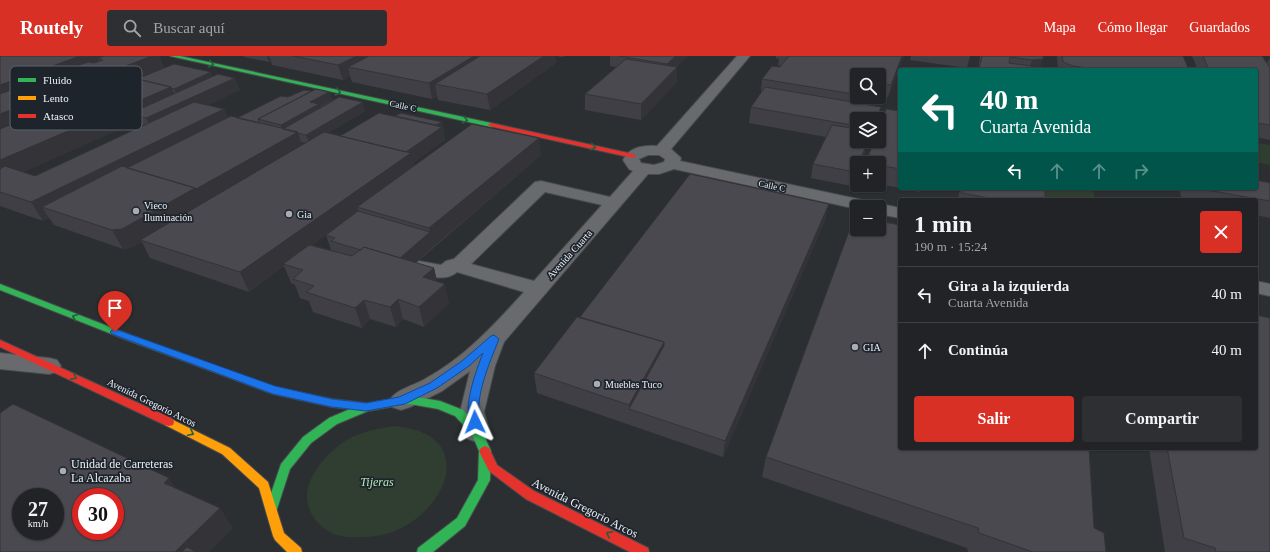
<!DOCTYPE html>
<html lang="es">
<meta charset="utf-8">
<style>
body{margin:0;font-family:"Times New Roman",serif;background:#2d2f32;color:#f1f3f6;height:100vh;display:flex;flex-direction:column;font-size:15px;white-space:nowrap}
*{box-sizing:border-box;margin:0}
p{font-size:13px;color:#a2a4a7}
.icon{flex:none;width:22px;height:22px;fill:none;stroke:currentColor;stroke-width:2;stroke-linecap:round;stroke-linejoin:round}
.map{position:relative;flex:1;overflow:hidden}
.panel{position:absolute;left:898px;top:142px;width:360px;height:252px;display:flex;flex-direction:column;background:#212326;border-radius:4px;box-shadow:0 1px 3px #0004,0 0 0 1px #3e4043}
.panel>*{flex:none}
.hud{position:absolute;left:898px;top:12px;width:360px;height:122px;border-radius:4px;box-shadow:0 1px 3px #0004,0 0 0 1px #3e4043;background:#00695c;color:#fff;overflow:hidden}
.controls{position:absolute;left:850px;top:12px;display:grid;gap:8px}
.controls a{display:grid;place-items:center;width:36px;height:36px;border-radius:4px;background:#212326;box-shadow:0 1px 3px #0004,0 0 0 1px #3e4043;font-size:20px}
.speed{position:absolute;left:12px;top:432px;display:flex;gap:8px;font-size:20px;font-weight:700;text-align:center}
.speed>*{display:grid;place-content:center;width:52px;height:52px;border-radius:50%;background:#212326;box-shadow:0 1px 3px #0004,0 0 0 1px #3e4043;line-height:1}
.speed small{font-size:10px;font-weight:400}
.speed .limit{border:6px solid #d22;background:#fff;color:#111}
.pin{position:absolute;display:grid;place-items:center;width:34px;height:34px;color:#fff;margin:-41px -17px;border-radius:50% 50% 50% 0;rotate:-45deg;box-shadow:0 0 4px #0007}
.pin .icon{rotate:45deg}
.me{position:absolute;width:44px;margin:-22px;rotate:358deg;stroke-linejoin:round;filter:drop-shadow(0 0 3px #0008)}
.turn{display:flex;align-items:center;gap:14px;height:84px;padding:0 16px;font-size:18px}
.turn .icon{width:52px;height:52px;stroke-width:2.5}
.turn b{display:block;font-size:28px;line-height:34px}
.lanes{display:flex;align-items:center;height:38px;padding:0 16px;background:#0003;justify-content:center;gap:20px;direction:ltr}
.lanes .off{opacity:.35}
.round{display:grid;place-items:center;flex:none;width:42px;height:42px;border-radius:4px;background:#2d2f32}
.head{display:flex;align-items:center;justify-content:space-between;height:68px;padding:0 16px}
h1{font-size:24px;font-weight:700;line-height:30px}
.primary-button{display:flex;gap:8px;margin-top:auto;padding:8px 16px}
.primary-button a{flex:1;height:46px;border-radius:4px;background:#d93025;color:#fff;font-size:16px;font-weight:700;line-height:46px;text-align:center}
.primary-button a+a{background:#2d2f32;color:#f1f3f6}
ul{padding:0;list-style:none}
li{display:flex;align-items:center;gap:12px;height:56px;padding:0 16px;border-top:1px solid #3e4043}
li div{flex:1}
li b{display:block;font-size:15px}
li em{font-style:normal}
header{display:flex;align-items:center;gap:24px;box-sizing:border-box;height:56px;padding:0 20px;background:#d93025;color:#fff}
header strong{font-size:19px}
nav{display:flex;gap:22px;margin-inline-start:auto;font-size:14px}
.search{width:280px;height:36px;background:#2d2f32;display:flex;align-items:center;gap:10px;box-sizing:border-box;padding:0 14px;border-radius:4px;color:#a2a4a7;font-size:15px}
.map>svg:first-child{display:block}
</style>
<header>
<strong>Routely</strong>
<div class="search"><svg class="icon" aria-label="search" viewBox="0 0 24 24"><circle cx="10" cy="10" r="6"/><path d="M15 15l6 6"/></svg>Buscar aquí</div>
<nav><a>Mapa</a><a>Cómo llegar</a><a>Guardados</a></nav>
</header>
<div class="map">
<svg width="1270" height="496" viewBox="0 0 1270 496">
<rect width="100%" height="100%" fill="#2c2f32"/>
<path fill="#2f3e30" d="M1256 87 1270 89V109L1256 106Z
M1044 132H1093L1095 144H1044Z
M394 370C479 377 449 456 390 477 376 481 362 482 348 481 319 479 298 450 311 423 317 410 327 399 338 390 354 377 374 373 394 370Z"/>
<g fill="none" stroke-linecap="round" stroke-linejoin="round">
<defs>
<path id="street" d="M737 0H750L671 93 681 102 680 105 900 152V162L879 158V151H857V153L674 113 659 118H648L504 286 495 310 484 356 490 376 486 383 477 386 468 383 464 376 460 356 470 315 442 335 410 351 401 354 392 351 389 345C396 333 413 330 425 323 464 302 495 268 524 236L457 216C445 227 426 219 412 215L409 211 412 207 419 205 441 209 446 205 454 203 535 126 541 125 610 141 633 115 629 113 623 104C629 91 644 89 657 90ZM648 99H659L665 103 664 106 654 109 641 107 639 103ZM545 136 602 149 534 225 471 208Z
M1256 225 1270 228V240L1256 237Z
M0 297 49 302 57 304 61 310 57 316 49 318 0 313Z"/>
<path id="fast" d="M170 0H180L491 67 494 69 491 71Z
M0 228 133 280 203 305 204 307 203 309H195L127 284 0 234Z
M410 340 440 345 463 354 481 373 491 395 490 424 465 470 433 496H417L418 492 457 462 478 424 479 395 472 378 455 360 438 353 410 348 401 349 368 355 337 368 311 387 290 413 276 456 272 457 268 456 266 452 281 408 303 381 329 362 362 348Z"/>
<path id="slow" d="M199 304 274 331 332 343 365 347 369 348 370 351 369 354 365 355 332 351 273 338 195 309 194 307 195 305Z
M169 362 230 392 268 426 284 477 301 492 302 496H287L275 484 273 480 259 432 222 398 165 369 164 366 165 363Z"/>
<path id="jam" d="M491 67 633 98 636 100 633 102 489 70 488 69Z
M0 284 173 363 174 366 173 369 169 370 165 369 0 291Z
M485 390 489 392 497 409 534 435 648 492 649 496H630L526 443 489 415 479 395 481 392Z"/>
</defs>
<use href="#street" stroke="#484b4e" stroke-width="2"/>
<use href="#fast" stroke="#484b4e" stroke-width="2"/>
<use href="#slow" stroke="#484b4e" stroke-width="2"/>
<use href="#jam" stroke="#484b4e" stroke-width="2"/>
<use href="#street" fill="#686a6e" fill-rule="evenodd"/>
<use href="#fast" fill="#30b455" fill-rule="evenodd"/>
<use href="#slow" fill="#ff9f0a" fill-rule="evenodd"/>
<use href="#jam" fill="#e5322d" fill-rule="evenodd"/>
</g>
<path fill="#403f45" fill-rule="evenodd" d="M0 0H159L164 12 213 21 240 34 208 49 224 53 228 62H237L288 41 312 35 329 36 332 44 365 55 328 77 340 80 395 60 442 66 445 84 413 107 414 110 541 99 416 207 434 212 437 225 449 247 424 271 403 263 396 271 370 263 362 272 313 256 309 245 300 242 295 229 291 227 284 210 249 236 150 202 142 186 133 191 123 193 54 169 49 162 43 165 0 150ZM133 67 135 71 139 72 35 120 23 116ZM301 86 306 87 302 89ZM326 179 331 194 334 195 312 189Z
M244 0H555L556 7 490 54 438 44 437 40 432 43 352 26 350 20 343 24 272 9 271 5 269 6 244 1Z
M555 0H565L563 1Z
M610 0H687L676 11H677V26L641 64 585 54V38L616 11 610 10Z
M776 0H904L888 41 879 40V19H857V38L853 46 857 63V118L852 130 811 122 813 108 826 81 749 67 751 51 762 35H761L762 23 780 11 781 10 778 9 779 3 776 2Z
M911 0H970L967 12 910 4Z
M980 0H1043L1040 11 1058 14H978Z
M1057 0H1183L1189 14H1058Z
M1192 0H1262L1267 7 1270 2V84L1256 81V14H1198Z
M900 55V132L879 128V107H865L874 85Z
M1270 127V162L1256 159V144H1182L1179 132H1256Z
M901 132H921L920 136Z
M960 132H1045V144H958Z
M826 162 723 401 537 337 534 317 580 261Z
M1149 392H1256L1270 496H1165Z
M766 401 1094 472 1106 496H968L967 492 762 421Z"/>
<path fill="#343338" d="M80 0H102L106 8 103 4 97 3 101 10 0 48V29Z
M152 0H159L164 13 0 79V58Z
M267 0H269L271 5 269 6Z
M357 0H384L348 11 350 20 343 24 338 9Z
M474 0H500L435 28 437 40 432 43 429 27Z
M544 0H555L556 7 490 54 487 38Z
M676 0H687L667 20V8Z
M902 0H904L888 41 891 29Z
M1043 3 1039 14H1029L1032 4Z
M677 11V26L641 64V48Z
M211 16 216 28 180 45 174 33Z
M235 22 240 34 153 75 146 62Z
M857 30V38L851 50 853 38Z
M171 31 178 46 129 58 133 67 0 126V104Z
M329 36 333 48 282 73 281 69 264 65Z
M363 46 365 55 310 88 306 79Z
M881 51 878 63H876Z
M224 53 231 69 42 151 49 162 43 165 31 146Z
M442 66 445 84 413 107 415 114 357 151 358 155 285 209 283 208 284 210 249 236 240 216 403 98 432 72Z
M298 76 302 90 140 184 142 186 133 191 123 193 112 174 195 132Z
M539 82 541 99 433 191 429 172Z
M868 85H870L861 107H859Z
M857 112V118L852 130 855 116Z
M829 148 826 162 723 401 725 385Z
M430 176 433 191 401 220 396 205Z
M434 212 438 231 423 221Z
M445 228 449 247 424 271 419 251Z
M398 243 403 263 396 271 390 251Z
M364 244 370 263 362 272 355 252Z
M664 286V306L629 353V349Z
M169 422 183 442 164 427Z
M220 452 233 472 209 496H175Z"/>
<path fill="#4b4950" stroke="#343338" fill-rule="evenodd" d="M0 0H80L0 29Z
M104 0H152L0 58V38L88 6 94 7 103 4 97 3Z
M293 0H357L338 9Z
M369 0H474L429 27 348 11Z
M480 0H544L487 38 435 28Z
M619 0H676L667 8Z
M789 0H902L891 29 879 27V19H857V30L853 38 762 23 772 10 780 11Z
M982 0H1043V3L1032 4 1010 1 1009 7 1058 14H979Z
M1062 0H1183L1189 14H1103L1073 10 1063 6Z
M1203 0H1262L1270 12V69L1256 67V42L1259 43 1256 38V14H1209Z
M626 3 677 11 641 48 585 38Z
M174 8 211 16 174 33 171 32V31L137 23Z
M218 18 235 22 146 62 129 58Z
M130 21 171 31 0 104V73Z
M765 31 881 51 876 63H857V70L751 51Z
M316 33 329 36 310 46 319 48 281 69 258 63Z
M304 34 312 35 258 63 259 67 237 62 281 40 288 41Z
M339 41 363 46 306 79 283 73Z
M332 44H334L320 52V50Z
M194 46 224 53 31 146 0 136V113L5 110 35 120Z
M886 53 900 55V113L879 109V107L866 106 874 85H879V72Z
M379 57 442 71 406 96 340 80Z
M401 57 442 66 436 69 395 60Z
M231 60 298 76 196 133 195 132 127 112Z
M472 68 539 82 429 172 357 151Z
M832 69 857 73V85H868L859 107H857V112L855 116 813 108Z
M324 76 411 97 240 216 140 184Z
M122 110 195 132 122 173 112 174 42 151Z
M690 118 829 148 725 385 629 353 664 290V286L580 261Z
M1256 124 1270 127V145L1195 132H1256Z
M962 132H1045V144H1000L962 137Z
M358 155 430 176 400 202 364 191 361 194 331 185 335 182 326 179Z
M855 159 857 160V173H879V165L900 169V392H1089L1094 472 1104 477 1106 496H1033L979 477 978 472 766 401Z
M309 189 352 200 364 191 434 212 423 221 445 228 419 251 398 243 390 251 364 244 355 252 306 236 314 230 293 223 303 214 283 208Z
M1256 259 1270 262V496H1216L1215 492 1184 482 1167 392H1256Z
M577 261 664 286 629 349 534 317Z
M13 348 169 422 164 427 220 452 175 496H0V357ZM21 441H55V475H21ZM81 441H115V475H81Z
M187 491 196 496H182Z"/>
<defs><path id="oneway-chevron" d="M-2-3.5L2.5 0L-2 3.5" fill="none" stroke-width="1.6" stroke-linecap="round" stroke-linejoin="round"/></defs>
<g stroke="#255e3c">
<use href="#oneway-chevron" transform="translate(211 8) rotate(12)"/>
<use href="#oneway-chevron" transform="translate(338 36) rotate(12)"/>
<use href="#oneway-chevron" transform="translate(465 64) rotate(12)"/>
<use href="#oneway-chevron" transform="translate(593 91) rotate(12)"/>
<use href="#oneway-chevron" transform="translate(75 261) rotate(-159)"/>
<use href="#oneway-chevron" transform="translate(74 321) rotate(25)"/>
<use href="#oneway-chevron" transform="translate(191 377) rotate(26)"/>
<use href="#oneway-chevron" transform="translate(609 478) rotate(-153)"/>
</g>
<path fill="#1a73e8" stroke="#114b97" d="M115 273 275 330 332 343 366 347 399 341 430 327 462 305 491 280 494 279 499 283C490 306 474 341 480 366L479 369 475 370 471 369C462 352 476 315 483 297L469 310 437 332 405 348 366 355 332 351 273 338 112 278 110 276 112 274Z"/>
<g fill="#a9adb1" stroke="#1e242c" stroke-width="1.5">
<circle cx="136" cy="155" r="4"/>
<circle cx="289" cy="158" r="4"/>
<circle cx="855" cy="291" r="4"/>
<circle cx="597" cy="328" r="4"/>
<circle cx="63" cy="415" r="4"/>
</g>
<g text-anchor="middle" stroke-width="3.5" stroke-linejoin="round" paint-order="stroke">
<g font-size="9" fill="#ecf1f6" stroke="#1e242c">
<text transform="translate(403 50) rotate(12)" y="3">Calle C</text>
<text transform="translate(772 130) rotate(12)" y="3">Calle C</text>
</g>
<g font-size="10" fill="#ecf1f6" stroke="#1e242c" text-anchor="start">
<text x="144" y="153">Vieco<tspan x="144" dy="12">Iluminación</tspan></text>
<text x="297" y="162">Gia</text>
<text x="863" y="295">GIA</text>
<text x="605" y="332">Muebles Tuco</text>
</g>
<g font-size="10" fill="#ecf1f6" stroke="#1e242c">
<text transform="translate(569 198) rotate(-48)" y="4">Avenida Cuarta</text>
<text transform="translate(152 346) rotate(26)" y="4">Avenida Gregorio Arcos</text>
</g>
<g font-size="12" fill="#ecf1f6" stroke="#1e242c" text-anchor="start">
<text x="71" y="412">Unidad de Carreteras<tspan x="71" dy="14">La Alcazaba</tspan></text>
</g>
<g font-size="12" font-style="italic" fill="#b5e9b8" stroke="#1e242c">
<text x="377" y="430">Tijeras</text>
</g>
<g font-size="12" fill="#ecf1f6" stroke="#1e242c">
<text transform="translate(585 452) rotate(27)" y="4">Avenida Gregorio Arcos</text>
</g>
</g>
<rect x="10" y="10" width="132" height="64" rx="6" fill="#1e242c" stroke="#5c6269" stroke-width="1"/>
<rect x="18" y="22" width="18" height="4" fill="#30b455"/>
<rect x="18" y="40" width="18" height="4" fill="#ff9f0a"/>
<rect x="18" y="58" width="18" height="4" fill="#e5322d"/>
<g font-size="11" fill="#ecf1f6">
<text x="43" y="28">Fluido</text>
<text x="43" y="46">Lento</text>
<text x="43" y="64">Atasco</text>
</g>
</svg>
<div class="controls">
<a><svg class="icon" aria-label="search" viewBox="0 0 24 24"><circle cx="10" cy="10" r="6"/><path d="M15 15l6 6"/></svg></a>
<a><svg class="icon" aria-label="layers" viewBox="0 0 24 24"><path d="M12 4l9 5-9 5-9-5zM3 14l9 5 9-5"/></svg></a>
<a>+</a>
<a>−</a>
</div>
<div class="speed"><div>27<small>km/h</small></div><div class="limit">30</div></div>
<div class="pin" style="left:115px;top:276px;background:#d93025"><svg class="icon" aria-label="arrive" viewBox="0 0 24 24"><path d="M6 21V4h12l-3 4 3 4H6"/></svg></div>
<svg class="me" style="left:475px;top:366px" viewBox="-20 -20 40 40"><path d="M0-17L14 15 0 8-14 15z" fill="#1a73e8" stroke="#fff" stroke-width="4"/></svg>
<div class="hud">
<div class="turn"><svg class="icon" aria-label="left" viewBox="0 0 24 24"><path d="M17 20v-9H6M10 6l-5 5 5 5"/></svg><div><b>40 m</b>Cuarta Avenida</div></div>
<div class="lanes"><svg class="icon" aria-label="left" viewBox="0 0 24 24"><path d="M17 20v-9H6M10 6l-5 5 5 5"/></svg><svg class="icon off" aria-label="ahead" viewBox="0 0 24 24"><path d="M12 20V5M6 11l6-6 6 6"/></svg><svg class="icon off" aria-label="ahead" viewBox="0 0 24 24"><path d="M12 20V5M6 11l6-6 6 6"/></svg><svg class="icon off" aria-label="right" viewBox="0 0 24 24"><path d="M7 20v-9h11M14 6l5 5-5 5"/></svg></div>
</div>
<section class="panel">
<div class="head"><div><h1>1 min</h1><p>190 m · 15:24</p></div><a class="round" style="background:#d93025;color:#fff"><svg class="icon" aria-label="close" viewBox="0 0 24 24"><path d="M6 6l12 12M18 6L6 18"/></svg></a></div>
<ul>
<li><svg class="icon" aria-label="left" viewBox="0 0 24 24"><path d="M17 20v-9H6M10 6l-5 5 5 5"/></svg><div><b>Gira a la izquierda</b><p>Cuarta Avenida</p></div><em>40 m</em></li>
<li><svg class="icon" aria-label="ahead" viewBox="0 0 24 24"><path d="M12 20V5M6 11l6-6 6 6"/></svg><div><b>Continúa</b></div><em>40 m</em></li>
</ul>
<div class="primary-button"><a>Salir</a><a>Compartir</a></div>
</section>
</div>
